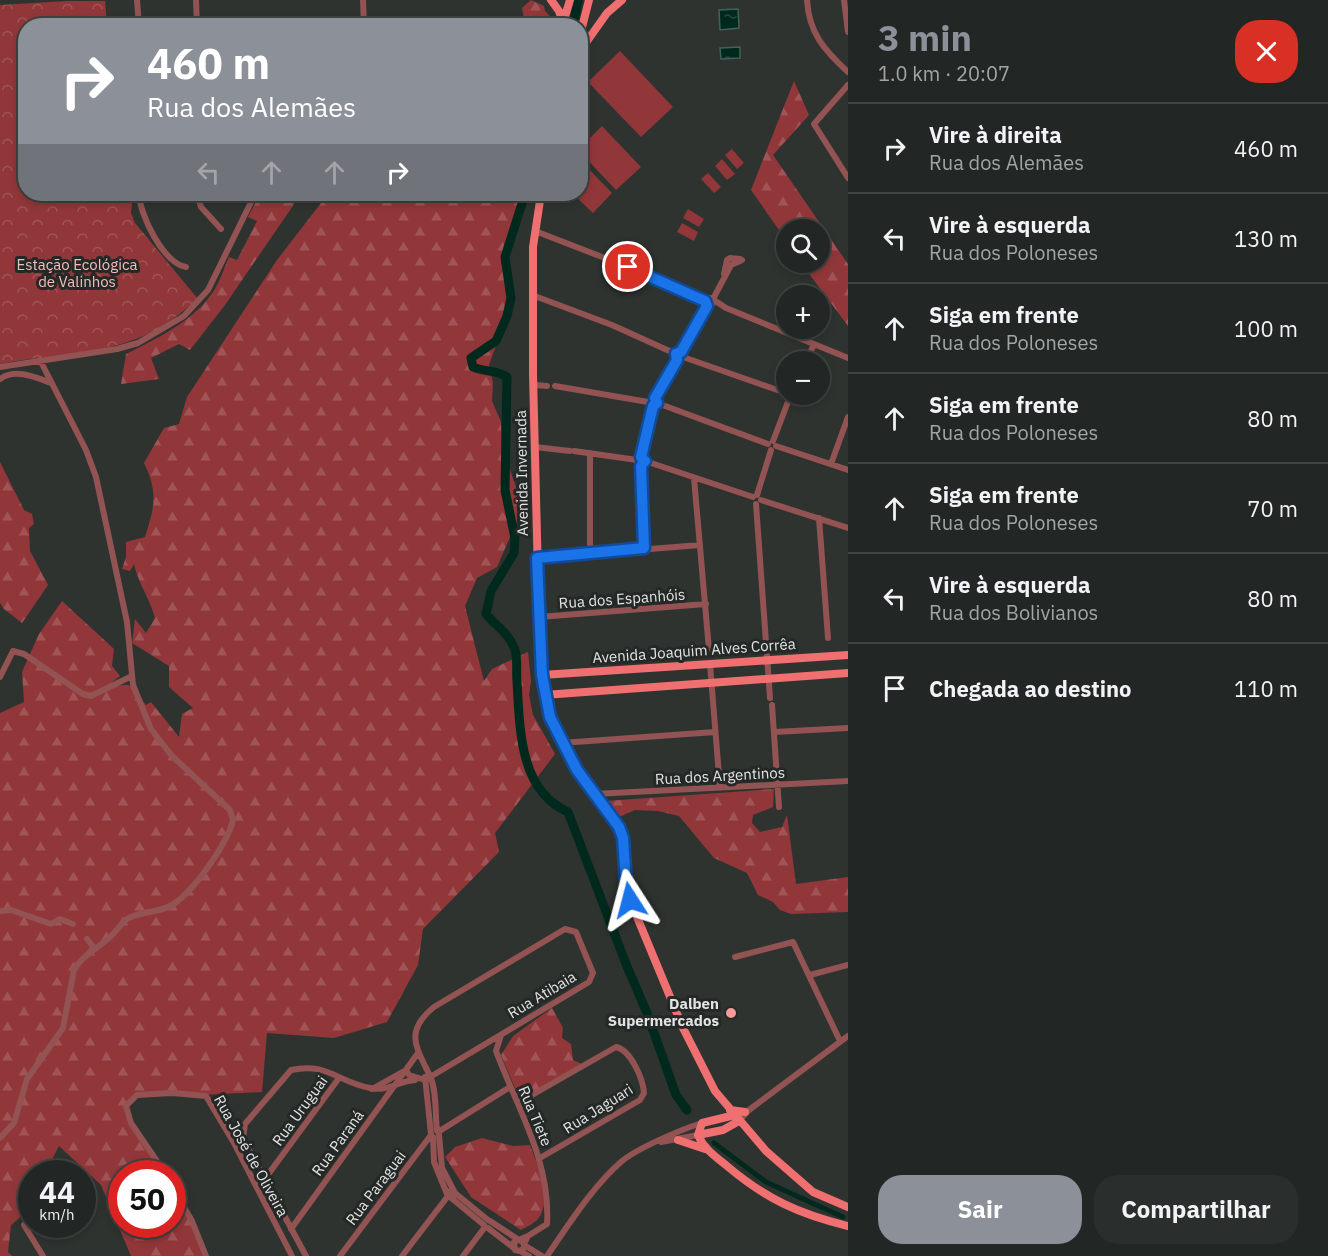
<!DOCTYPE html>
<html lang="pt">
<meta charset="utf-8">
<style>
body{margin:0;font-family:"IBM Plex Sans",sans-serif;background:#2a2e2c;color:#f1f3f6;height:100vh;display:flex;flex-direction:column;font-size:22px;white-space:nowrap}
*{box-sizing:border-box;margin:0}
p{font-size:20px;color:#a2a5a6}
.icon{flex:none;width:33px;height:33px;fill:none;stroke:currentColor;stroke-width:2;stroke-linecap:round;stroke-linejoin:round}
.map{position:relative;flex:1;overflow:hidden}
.drawer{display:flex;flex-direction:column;background:#222624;width:480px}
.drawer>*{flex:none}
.guide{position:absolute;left:18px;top:18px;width:570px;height:183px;border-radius:24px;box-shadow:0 3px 9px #0003,0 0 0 2px #3f4341;background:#8c9099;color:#fff;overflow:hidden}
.tools{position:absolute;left:776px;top:219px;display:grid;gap:12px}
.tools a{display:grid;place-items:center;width:54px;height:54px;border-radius:50%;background:#222624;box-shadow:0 3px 9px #0003,0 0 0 2px #3f4341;font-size:30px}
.speed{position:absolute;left:18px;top:1160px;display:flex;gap:12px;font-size:30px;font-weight:700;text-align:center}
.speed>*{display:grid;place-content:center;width:78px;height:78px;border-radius:50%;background:#222624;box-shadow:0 3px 9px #0003,0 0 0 2px #3f4341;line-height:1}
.speed small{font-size:15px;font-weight:400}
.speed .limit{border:9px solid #d22;background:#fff;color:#111}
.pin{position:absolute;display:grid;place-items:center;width:51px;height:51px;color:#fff;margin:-26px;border:3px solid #fff;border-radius:50%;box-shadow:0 2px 6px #0007}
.me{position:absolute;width:66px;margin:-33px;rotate:351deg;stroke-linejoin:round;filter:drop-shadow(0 0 4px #0008)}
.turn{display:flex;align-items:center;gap:21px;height:126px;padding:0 30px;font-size:27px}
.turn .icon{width:78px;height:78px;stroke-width:2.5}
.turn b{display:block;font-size:42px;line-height:51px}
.lanes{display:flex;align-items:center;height:57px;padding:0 30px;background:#0003;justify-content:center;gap:30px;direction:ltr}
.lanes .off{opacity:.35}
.round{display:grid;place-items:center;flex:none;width:63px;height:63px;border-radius:24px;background:#2a2e2c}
.head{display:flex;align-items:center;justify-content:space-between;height:102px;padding:0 30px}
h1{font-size:36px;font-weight:800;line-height:45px;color:#8c9099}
.primary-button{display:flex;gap:12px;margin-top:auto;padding:12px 30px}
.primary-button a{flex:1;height:69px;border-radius:24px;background:#8c9099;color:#fff;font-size:24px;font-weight:800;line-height:69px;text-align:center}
.primary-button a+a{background:#2a2e2c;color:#f1f3f6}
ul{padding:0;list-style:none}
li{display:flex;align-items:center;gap:18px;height:90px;padding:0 30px;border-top:2px solid #3f4341}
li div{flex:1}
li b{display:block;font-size:22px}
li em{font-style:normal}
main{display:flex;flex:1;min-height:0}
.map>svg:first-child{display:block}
</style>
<main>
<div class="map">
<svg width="848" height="1256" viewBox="0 0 848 1256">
<defs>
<pattern id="forest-firs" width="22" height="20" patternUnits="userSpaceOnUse" patternTransform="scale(1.5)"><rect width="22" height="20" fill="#913739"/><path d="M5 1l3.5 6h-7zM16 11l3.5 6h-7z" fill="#a05456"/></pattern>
<pattern id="park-crowns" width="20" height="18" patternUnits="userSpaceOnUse" patternTransform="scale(1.5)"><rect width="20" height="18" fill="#913739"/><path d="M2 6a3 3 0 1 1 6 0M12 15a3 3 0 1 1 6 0" fill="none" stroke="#a05456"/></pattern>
<pattern id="water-ripples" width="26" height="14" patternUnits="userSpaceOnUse" patternTransform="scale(1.5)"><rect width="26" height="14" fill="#00291d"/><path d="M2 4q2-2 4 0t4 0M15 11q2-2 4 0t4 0" fill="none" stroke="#25483e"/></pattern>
</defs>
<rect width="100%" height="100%" fill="#2e3330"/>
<path fill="url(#forest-firs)" d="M531 0 544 6 545 11 552 18 553 25H515L524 18 522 8Z
M425 20H459V23L476 25H405Z
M794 81 809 115 773 155 848 264V326L801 263 819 262V230H786V240L751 190Z
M260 194H301L225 305 190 350 179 344 151 358 159 379 121 384 126 354C156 339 194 321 213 292 220 282 224 268 229 257L237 260 257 221 248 217Z
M328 194H528L505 242 501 262 512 301 489 365 493 383 492 401 501 422 502 447 523 507 497 567 477 578 465 606 484 681 492 669 528 652 531 681 529 695 533 715 555 754 495 833 499 852 423 929 418 965 387 1022 334 1038 267 1033 262 1092 202 1095 172 1093 130 1099 126 1114 165 1173H122V1224H172L173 1186 206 1256H131L101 1185 59 1146 45 1173H32C31 1196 31 1211 11 1225L8 1252 12 1256H0V713L24 702 22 672 39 634 62 601 114 649 112 666 120 676 112 682 114 686 129 685 146 705 151 702 179 737 182 714 193 708 169 687V666L132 643 135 619 146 633 155 618C150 599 138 583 134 564L130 571 122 569 126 557V542L145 537C155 506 158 492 144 463L164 428 179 424 187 397 277 260Z
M0 462 24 510 32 514 34 524 29 528 30 551 48 585 22 623 4 609 0 603Z
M774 789 773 807 753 815 752 823 760 832 782 827 787 815 796 884 848 877V912L791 914 780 910 773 902 758 895 747 873 714 858 679 816 658 811 635 810 617 818 606 801Z
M552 1008 563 1028 562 1038 571 1044 573 1060 582 1064 520 1100 501 1055 513 1036Z
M482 1138 513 1146 530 1145C537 1164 554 1202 537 1220 533 1224 526 1227 521 1230L471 1197 445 1157 455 1147Z"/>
<path fill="url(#park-crowns)" d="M67 1H105L107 25 26 26V194H133L131 213 135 223 198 299C179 315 160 330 136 339 96 355 43 355 0 364V5Z"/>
<path fill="#913739" d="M620 51 673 107 641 137 588 82Z
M602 126 641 167 616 190 581 153V147Z
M732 149 744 163 737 169 725 155Z
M722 159 735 174 727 180 715 166Z
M581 161 612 193 593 213 573 194H580Z
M708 173 721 187 714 193 701 179Z
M688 209 704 219 699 227 683 218Z
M682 223 698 232 694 241 677 232Z"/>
<path fill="url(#water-ripples)" stroke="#446158" stroke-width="1.5" d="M738 9 739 28 720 30 719 10Z
M740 47V58L721 59 720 48Z"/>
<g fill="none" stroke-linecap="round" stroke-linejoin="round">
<path stroke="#00291d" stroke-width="5" d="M714 1143 766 1182 843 1217"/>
<path stroke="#00291d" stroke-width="9" d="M575 17 578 0
M525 194 505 257 511 298 507 316 496 341 471 358 473 367C484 372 498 370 507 377L505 490 515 538 514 553 491 591 486 614C497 627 509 633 515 650 518 659 516 672 517 682 520 729 519 790 568 812L626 964 647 1013 676 1095 687 1110"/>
<path stroke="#925352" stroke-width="6" d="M137 0 139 26
M196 0 197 26
M363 0 364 26
M807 0C809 33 824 50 848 72
M844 0 848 32
M848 85 814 124 848 178
M139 194C140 215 163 263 186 267
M197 194 201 207 221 229
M535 231 628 267 705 301
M724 274 727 260 730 258 740 259
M532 295 612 325 676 354
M713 299 731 265 742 260
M714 302 710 307 705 302 711 298 726 308 848 358
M681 353 707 306
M683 357 786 393
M806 362 814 344
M0 367 117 349 138 343 184 316 208 290 255 194
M0 379C15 368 35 377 51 383
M534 385 547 386
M555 386 648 402
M655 398 677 360
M657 403 768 444
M773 441 791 394
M776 446 848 470
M535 447 570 451
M574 451 637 460
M590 453V553
M641 457 653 406
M645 461 641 466 637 461 643 457 645 461 753 497
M831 464 848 417
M641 466 644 548
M694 478 709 650
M757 495 771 450
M761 500 848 528
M756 504 770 698
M819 518 828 638
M537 558 700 545
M539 617 706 604
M710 664 720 788
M0 677 13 651 24 654 83 694 91 696 132 676
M772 705 779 807
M775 732 848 728
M561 743 715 732
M594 794 848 781
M0 911 11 910 51 924 60 919 73 924
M87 939 95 949
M735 957 793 942 840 1041
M810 975 848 965
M501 1035 496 1051C517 1108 551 1161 547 1224L528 1236
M425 1077 431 1134
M372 1089 406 1070 409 1075 425 1080 430 1077 589 982 593 973 576 932 565 929 434 1007C404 1031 416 1047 430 1076 437 1091 435 1115 437 1131
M518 1103 616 1047C631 1050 643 1079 644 1093L640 1100 540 1158
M739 1121 749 1110 848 1036
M438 1132 510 1087
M439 1135 442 1168 455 1193 453 1196 449 1197 447 1193 452 1190
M433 1137 434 1162 447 1194
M0 1138 14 1123 27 1079 63 1028 74 970C82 955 99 948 111 936 117 931 121 923 127 919 142 910 160 914 175 903 195 889 227 844 233 820L230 810 172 756 151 729 133 685 127 622 96 477 86 450 40 360
M661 1142 698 1135
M165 1173 131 1123 126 1106 137 1095 172 1093 206 1096 234 1143 292 1256
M264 1180 339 1078
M172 1186 192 1221 206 1256
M455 1193 488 1220
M450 1197 484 1225
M32 1212 24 1225 43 1256
M490 1221 519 1240
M488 1228 514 1248
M291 1229 418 1053
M520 1240 524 1244V1248L520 1251 515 1250 514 1242 528 1236 524 1244
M524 1245 542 1256
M520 1251 529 1256
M306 1256 243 1139 245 1124 291 1070C328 1062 337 1082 370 1088 387 1092 399 1081 415 1080
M340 1256 431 1135
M402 1256 448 1196
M463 1256 485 1227
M547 1256C569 1224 593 1186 622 1161 638 1148 682 1129 702 1123"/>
<path stroke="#f06f70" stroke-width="8" d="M551 0 559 11 564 26
M563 23 570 0
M580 35 589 0
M580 51 607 13 622 0
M541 194 533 247V375L539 617 542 675 550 717 577 770 619 827 623 838 630 900 683 1028 715 1091 766 1151 813 1192 848 1207
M542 675 848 655
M544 695 848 673
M730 1110 745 1112
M698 1135C704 1149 716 1157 727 1166 766 1199 799 1214 848 1226
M698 1135 702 1123 735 1115
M698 1135 723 1130 739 1121
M678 1140 705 1149"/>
</g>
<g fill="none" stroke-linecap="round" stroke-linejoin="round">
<defs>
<path id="route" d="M628 267 705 301 707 306 681 352 676 354 677 360 655 398 657 403 653 406 641 457 645 461 641 466 644 548 537 558 542 675 550 717 577 770 619 827 623 838 626 883 630 900"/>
</defs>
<use href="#route" stroke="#114b97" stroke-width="15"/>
<use href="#route" stroke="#1a73e8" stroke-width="10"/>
</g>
<circle fill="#f59b99" stroke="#242927" stroke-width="2" cx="731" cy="1013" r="6"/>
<g text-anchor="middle" stroke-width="6" stroke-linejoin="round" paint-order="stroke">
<g font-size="15" fill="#f3bdba" stroke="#242927">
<text x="77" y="270">Estação Ecológica<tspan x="77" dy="17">de Valinhos</tspan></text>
</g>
<g font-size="15" fill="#e1e4e3" stroke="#242927">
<text transform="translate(522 473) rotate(-91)" y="5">Avenida Invernada</text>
<text transform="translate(622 599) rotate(-4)" y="5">Rua dos Espanhóis</text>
<text transform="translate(694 651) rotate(-4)" y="5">Avenida Joaquim Alves Corrêa</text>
<text transform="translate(720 776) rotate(-3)" y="5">Rua dos Argentinos</text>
<text transform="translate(542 995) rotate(-31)" y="5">Rua Atibaia</text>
<text transform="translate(598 1109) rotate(-32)" y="5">Rua Jaguari</text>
<text transform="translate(300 1111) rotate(-54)" y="5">Rua Uruguai</text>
<text transform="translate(535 1116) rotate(67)" y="5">Rua Tiete</text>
<text transform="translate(338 1143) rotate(-54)" y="5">Rua Paraná</text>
<text transform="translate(251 1156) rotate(61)" y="5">Rua José de Oliveira</text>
<text transform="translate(376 1188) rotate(-53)" y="5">Rua Paraguai</text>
</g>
<g font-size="15" font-weight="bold" fill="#e1e4e3" stroke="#242927" text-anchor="end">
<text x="719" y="1009">Dalben<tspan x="719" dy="17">Supermercados</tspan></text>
</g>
</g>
</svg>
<div class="tools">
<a><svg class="icon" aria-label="search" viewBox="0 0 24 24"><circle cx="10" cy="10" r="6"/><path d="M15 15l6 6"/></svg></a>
<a>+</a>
<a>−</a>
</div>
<div class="speed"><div>44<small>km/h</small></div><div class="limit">50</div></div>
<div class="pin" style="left:628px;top:267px;background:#d93025"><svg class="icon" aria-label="arrive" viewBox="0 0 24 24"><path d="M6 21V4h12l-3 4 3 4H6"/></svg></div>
<svg class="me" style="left:630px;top:900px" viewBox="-20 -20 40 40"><path d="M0-17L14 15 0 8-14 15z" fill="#1a73e8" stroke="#fff" stroke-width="4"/></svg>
<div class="guide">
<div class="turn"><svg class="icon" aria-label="right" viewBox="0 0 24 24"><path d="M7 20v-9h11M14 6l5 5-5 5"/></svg><div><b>460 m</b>Rua dos Alemães</div></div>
<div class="lanes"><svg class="icon off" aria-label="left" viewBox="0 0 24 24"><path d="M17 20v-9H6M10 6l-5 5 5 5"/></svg><svg class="icon off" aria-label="ahead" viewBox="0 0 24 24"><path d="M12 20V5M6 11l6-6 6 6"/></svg><svg class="icon off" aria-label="ahead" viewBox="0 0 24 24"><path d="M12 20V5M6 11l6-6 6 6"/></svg><svg class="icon" aria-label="right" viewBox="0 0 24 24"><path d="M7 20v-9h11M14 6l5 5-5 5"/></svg></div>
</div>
</div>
<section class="drawer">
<div class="head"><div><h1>3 min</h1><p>1.0 km · 20:07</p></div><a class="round" style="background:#d93025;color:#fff"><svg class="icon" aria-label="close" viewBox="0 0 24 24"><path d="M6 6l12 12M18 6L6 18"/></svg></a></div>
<ul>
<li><svg class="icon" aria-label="right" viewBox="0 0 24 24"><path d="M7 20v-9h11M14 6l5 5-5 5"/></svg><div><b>Vire à direita</b><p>Rua dos Alemães</p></div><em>460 m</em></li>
<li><svg class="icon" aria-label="left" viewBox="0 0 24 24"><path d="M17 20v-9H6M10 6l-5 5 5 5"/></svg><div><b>Vire à esquerda</b><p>Rua dos Poloneses</p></div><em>130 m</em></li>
<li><svg class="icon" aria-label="ahead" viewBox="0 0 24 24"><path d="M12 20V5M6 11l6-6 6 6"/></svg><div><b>Siga em frente</b><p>Rua dos Poloneses</p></div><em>100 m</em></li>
<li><svg class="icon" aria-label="ahead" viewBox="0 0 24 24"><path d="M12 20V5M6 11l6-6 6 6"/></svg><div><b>Siga em frente</b><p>Rua dos Poloneses</p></div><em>80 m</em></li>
<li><svg class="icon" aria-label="ahead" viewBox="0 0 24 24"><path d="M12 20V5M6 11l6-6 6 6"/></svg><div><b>Siga em frente</b><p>Rua dos Poloneses</p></div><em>70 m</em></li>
<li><svg class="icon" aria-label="left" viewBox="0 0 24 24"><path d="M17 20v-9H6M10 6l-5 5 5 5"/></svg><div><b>Vire à esquerda</b><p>Rua dos Bolivianos</p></div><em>80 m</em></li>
<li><svg class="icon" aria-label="arrive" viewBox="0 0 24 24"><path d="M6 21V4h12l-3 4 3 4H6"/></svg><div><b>Chegada ao destino</b></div><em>110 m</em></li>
</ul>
<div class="primary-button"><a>Sair</a><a>Compartilhar</a></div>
</section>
</main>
